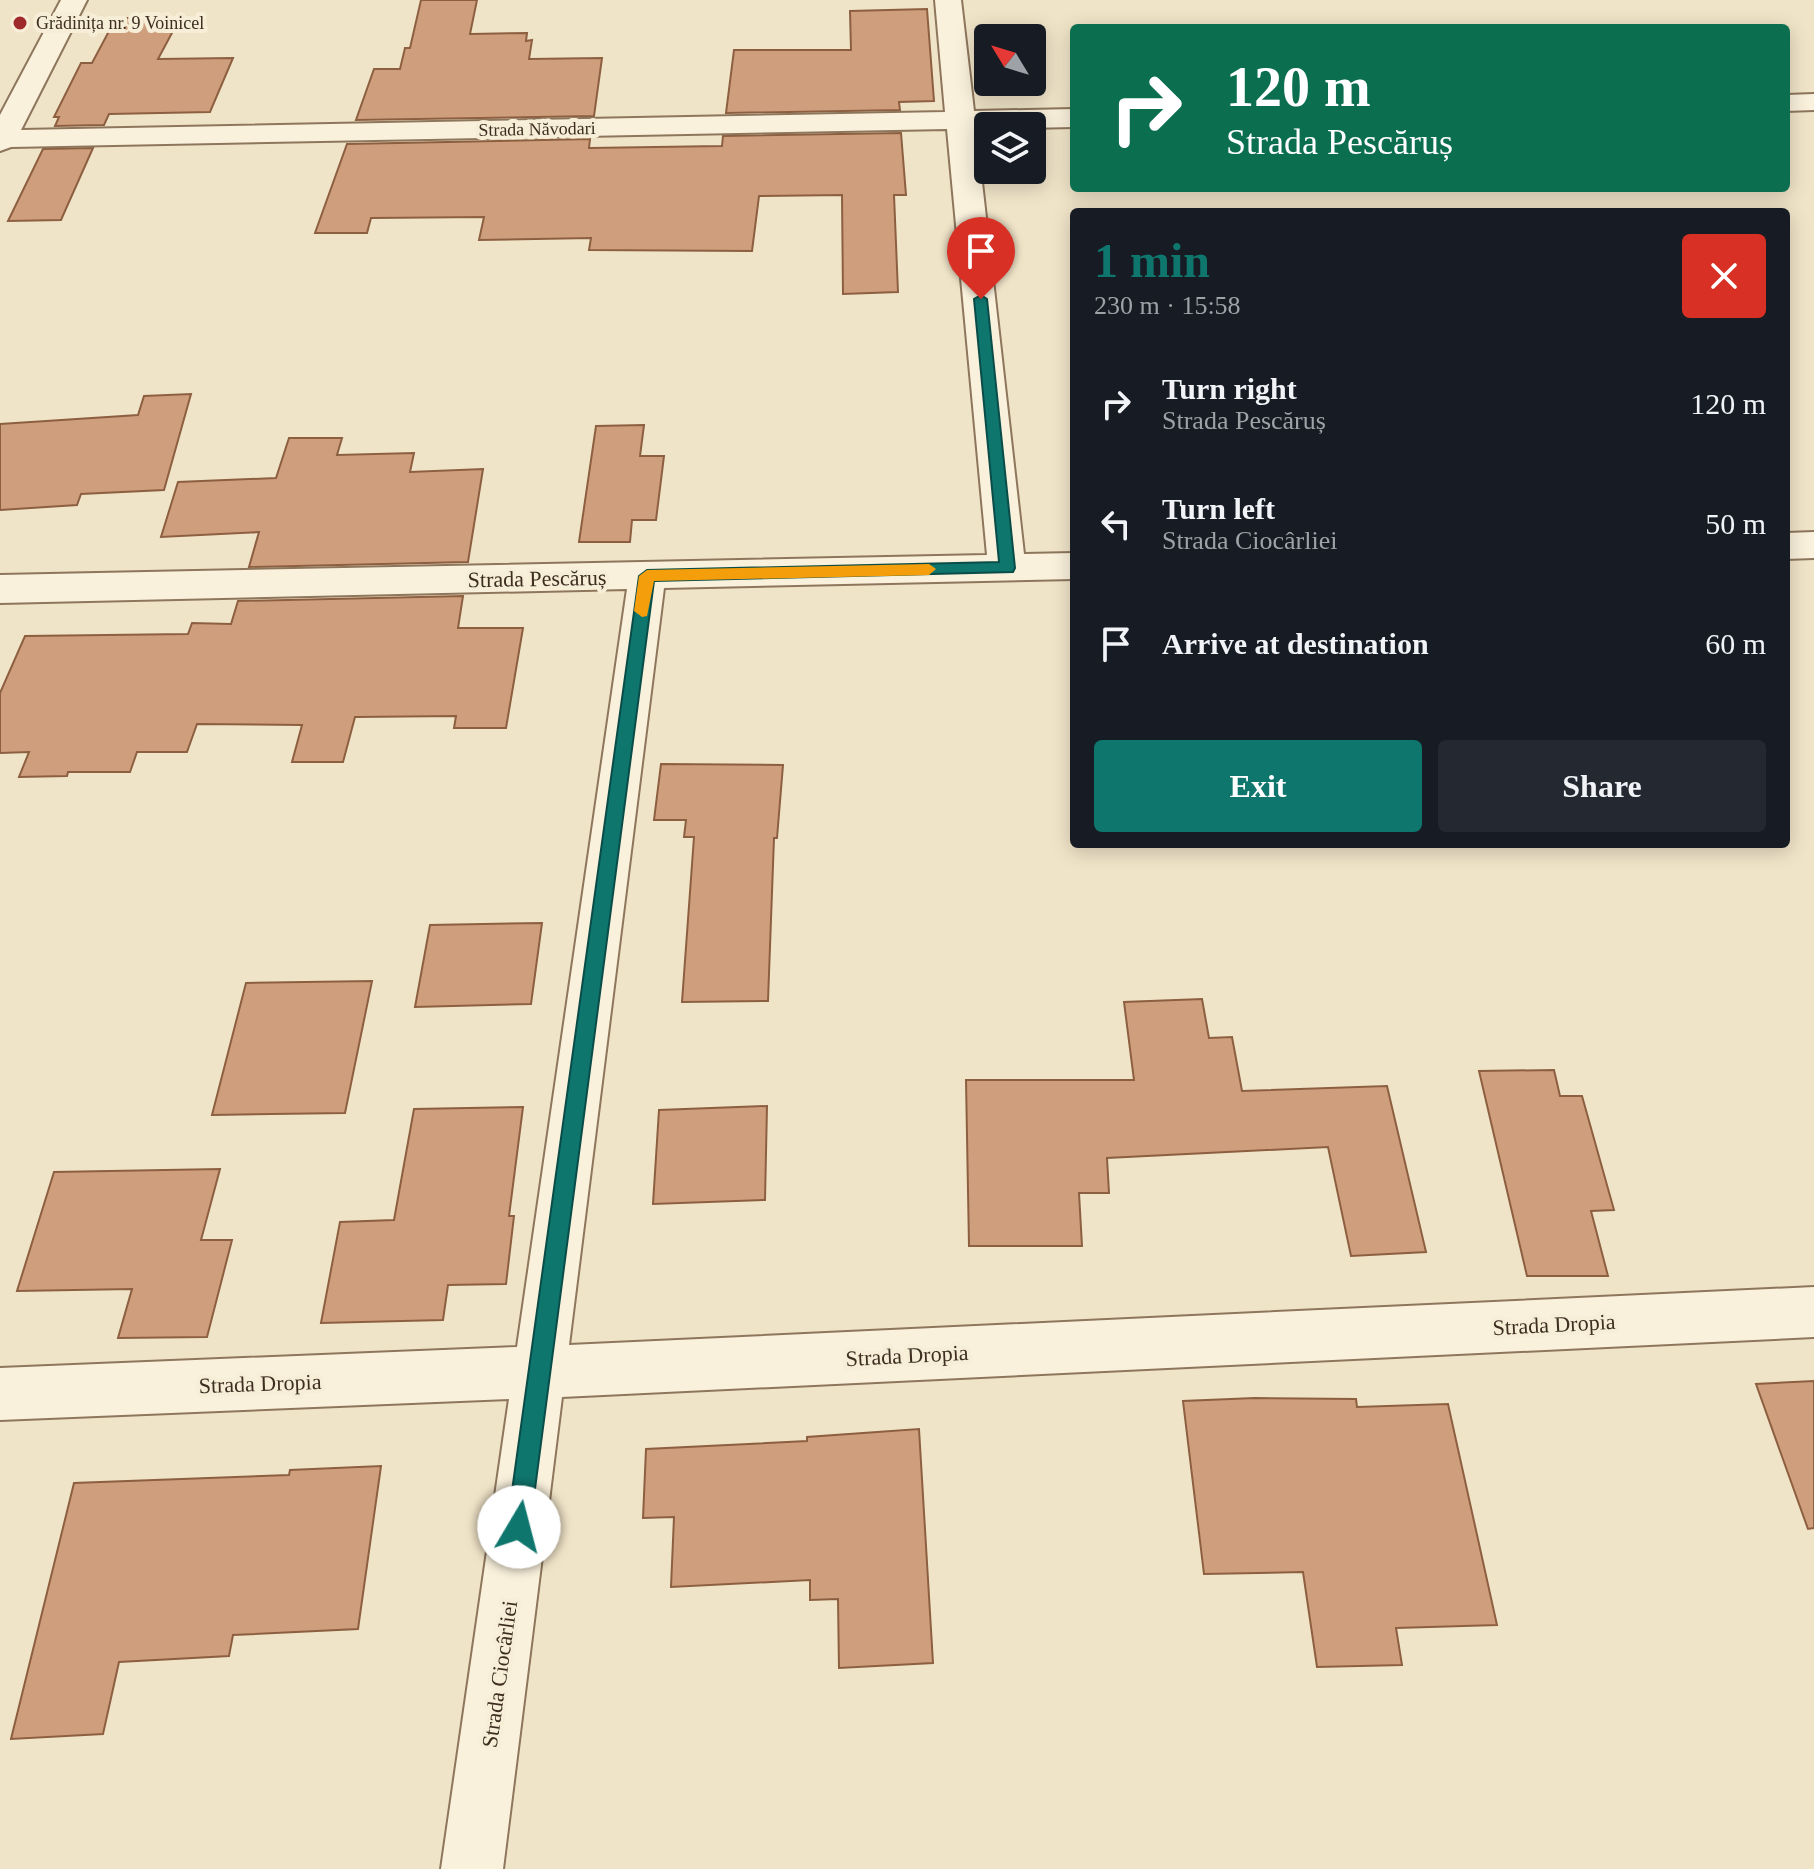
<!DOCTYPE html>
<meta charset="utf-8">
<style>
body{margin:0;font-family:"Times New Roman",serif;background:#242831;color:#f1f3f6;height:100vh;display:flex;flex-direction:column;font-size:30px;white-space:nowrap}
*{box-sizing:border-box;margin:0}
p{font-size:26px;color:#9ea1a6}
.icon{flex:none;width:44px;height:44px;fill:none;stroke:currentColor;stroke-width:2;stroke-linecap:round;stroke-linejoin:round}
.map{position:relative;flex:1;overflow:hidden}
.side{position:absolute;left:1070px;top:208px;width:720px;height:640px;display:flex;flex-direction:column;background:#171b24;border-radius:8px;box-shadow:0 4px 20px #0003}
.side>*{flex:none}
.hud{position:absolute;left:1070px;top:24px;width:720px;height:168px;border-radius:8px;box-shadow:0 4px 20px #0003;background:#0b6e4f;color:#fff;overflow:hidden}
.needle{width:52px;rotate:308deg}
.fabs{position:absolute;left:974px;top:24px;display:grid;gap:16px}
.fabs a{display:grid;place-items:center;width:72px;height:72px;border-radius:8px;background:#171b24;box-shadow:0 4px 20px #0003;font-size:40px}
.pin{position:absolute;display:grid;place-items:center;width:68px;height:68px;color:#fff;margin:-82px -34px;border-radius:50% 50% 50% 0;rotate:-45deg;box-shadow:0 0 8px #0007}
.pin .icon{rotate:45deg}
.me{position:absolute;width:88px;margin:-44px;rotate:8deg;stroke-linejoin:round;filter:drop-shadow(0 0 6px #0008)}
.turn{display:flex;align-items:center;gap:28px;height:168px;padding:0 24px;font-size:36px}
.turn .icon{width:104px;height:104px;stroke-width:2.5}
.turn b{display:block;font-size:56px;line-height:68px}
.round{display:grid;place-items:center;flex:none;width:84px;height:84px;border-radius:8px;background:#242831}
.summary{display:flex;align-items:center;justify-content:space-between;height:136px;padding:0 24px}
h1{font-size:48px;font-weight:800;line-height:60px;color:#0f766e}
.cta{display:flex;gap:16px;margin-top:auto;padding:16px 24px}
.cta a{flex:1;height:92px;border-radius:8px;background:#0f766e;color:#fff;font-size:32px;font-weight:800;line-height:92px;text-align:center}
.cta a+a{background:#242831;color:#f1f3f6}
ul{padding:0;list-style:none}
li{display:flex;align-items:center;gap:24px;height:120px;padding:0 24px}
li div{flex:1}
li b{display:block;font-size:30px}
li em{font-style:normal}
.map>svg:first-child{display:block}
</style>
<div class="map">
<svg width="1814" height="1869" viewBox="0 0 1814 1869">
<rect width="100%" height="100%" fill="#f0e4c8"/>
<path fill="#cf9f7d" stroke="#8d5f41" stroke-width="2" d="M421 0H477L470 34 527 33 526 41 532 40 529 59 602 58 594 116 356 120 374 69H400L405 48H410Z
M927 9 934 101 899 102 900 110 726 113 734 50H851L850 11Z
M116 18H180L158 59 233 58 210 112 109 114 104 125 55 126 59 117H54L81 63H92Z
M901 133 906 195H894L898 292 843 294 842 195 759 196 752 251 589 250 591 238 479 240 484 217 371 218 367 233H315L347 144 590 139 589 148 722 146 723 136Z
M93 148 61 220 8 221 43 149Z
M191 394 164 490 81 494 77 505 0 510V424L138 415 144 396Z
M644 425 640 456H664L656 520H632L630 542H579L596 426Z
M289 438H342L337 455 414 453 410 472 483 469 468 562 249 567 259 532 161 537 178 482 276 478Z
M463 596 458 628H523L506 728H454L456 716 355 717 343 762H292L302 725 197 724 187 752H137L130 772H68L67 776 19 777 29 752 0 753V693L25 636 188 634 192 623 231 624 238 601Z
M661 764 783 765 777 838H774L768 1001 682 1002 694 837H684L686 820H654Z
M542 923 531 1004 415 1007 430 925Z
M372 981 345 1113 212 1115 246 983Z
M1202 999 1209 1038 1232 1037 1242 1091 1387 1086 1426 1252 1351 1256 1328 1147 1107 1158 1109 1193H1079L1082 1246H969L966 1080H1134L1124 1002Z
M1554 1070 1560 1096H1582L1614 1210 1591 1211 1608 1276H1527L1479 1071Z
M767 1106 765 1200 653 1204 659 1110Z
M523 1107 509 1216H514L506 1284 448 1285 443 1320 321 1323 340 1222 394 1220 414 1109Z
M220 1169 201 1240H232L207 1337 118 1338 132 1289 17 1291 54 1172Z
M1814 1381V1528L1808 1529 1756 1384Z
M1255 1398 1356 1399 1357 1407 1448 1404 1497 1625 1396 1628 1402 1665 1317 1667 1303 1572 1204 1574 1183 1401Z
M919 1429 933 1663 839 1668 838 1599 810 1600V1580L671 1587 674 1517 643 1518 646 1449 807 1441V1437Z
M381 1466 358 1629 233 1635 229 1656 119 1662 103 1734 11 1739 74 1483 289 1475 290 1470Z"/>
<g fill="none" stroke-linecap="round" stroke-linejoin="round">
<defs>
<path id="minor" d="M61 0H87L21 130 945 112 935 0H961L974 111 1074 109V127L976 129 1024 554 1074 553V579L664 588 569 1345 1814 1287V1337L562 1397 503 1869H441L509 1399 0 1420V1368L517 1347 627 589 0 603V575L987 555 947 129 11 147 0 151V115Z
M1814 94V110L1786 111V95Z
M1814 532V558L1786 559V533Z"/>
</defs>
<use href="#minor" stroke="#8d765c" stroke-width="4"/>
<use href="#minor" fill="#faf1dc" fill-rule="evenodd"/>
</g>
<path fill="#0f766e" stroke="#0a4d48" stroke-width="2" d="M981 295 987 299 1015 568 1013 572 654 581 530 1527 527 1535 519 1539 511 1535 507 1527 639 576 647 570 999 562 974 299Z"/>
<path fill="#f59e0b" d="M929 564 936 569 929 575 654 581 647 616 642 617 634 611 639 576 647 570Z"/>
<circle fill="#9e2a2b" stroke="#f7eed8" stroke-width="3" cx="20" cy="23" r="8"/>
<g text-anchor="middle" stroke-width="8" stroke-linejoin="round" paint-order="stroke">
<g font-size="18" fill="#3d2e20" stroke="#f7eed8" text-anchor="start">
<text x="36" y="29">Grădinița nr. 9 Voinicel</text>
</g>
<g font-size="18" fill="#3d2e20" stroke="#f7eed8">
<text transform="translate(537 129) rotate(-1)" y="6">Strada Năvodari</text>
</g>
<g font-size="22" fill="#3d2e20" stroke="#f7eed8">
<text transform="translate(537 578) rotate(-1)" y="8">Strada Pescăruș</text>
<text transform="translate(1554 1324) rotate(-3)" y="8">Strada Dropia</text>
<text transform="translate(907 1355) rotate(-3)" y="8">Strada Dropia</text>
<text transform="translate(260 1383) rotate(-2)" y="8">Strada Dropia</text>
<text transform="translate(499 1674) rotate(-82)" y="8">Strada Ciocârliei</text>
</g>
</g>
</svg>
<div class="fabs">
<a><svg class="needle" viewBox="-14 -14 28 28"><path d="M0-13l5 13h-10z" fill="#e53935"/><path d="M0 13l5-13h-10z" fill="#9ea1a6"/></svg></a>
<a><svg class="icon" aria-label="layers" viewBox="0 0 24 24"><path d="M12 4l9 5-9 5-9-5zM3 14l9 5 9-5"/></svg></a>
</div>
<div class="pin" style="left:981px;top:299px;background:#d93025"><svg class="icon" aria-label="arrive" viewBox="0 0 24 24"><path d="M6 21V4h12l-3 4 3 4H6"/></svg></div>
<svg class="me" style="left:519px;top:1527px" viewBox="-20 -20 40 40"><circle r="19" fill="#fff"/><path d="M0-13L10 11 0 6-10 11z" fill="#0f766e"/></svg>
<div class="hud">
<div class="turn"><svg class="icon" aria-label="right" viewBox="0 0 24 24"><path d="M7 20v-9h11M14 6l5 5-5 5"/></svg><div><b>120 m</b>Strada Pescăruș</div></div>
</div>
<section class="side">
<div class="summary"><div><h1>1 min</h1><p>230 m · 15:58</p></div><a class="round" style="background:#d93025;color:#fff"><svg class="icon" aria-label="close" viewBox="0 0 24 24"><path d="M6 6l12 12M18 6L6 18"/></svg></a></div>
<ul>
<li><svg class="icon" aria-label="right" viewBox="0 0 24 24"><path d="M7 20v-9h11M14 6l5 5-5 5"/></svg><div><b>Turn right</b><p>Strada Pescăruș</p></div><em>120 m</em></li>
<li><svg class="icon" aria-label="left" viewBox="0 0 24 24"><path d="M17 20v-9H6M10 6l-5 5 5 5"/></svg><div><b>Turn left</b><p>Strada Ciocârliei</p></div><em>50 m</em></li>
<li><svg class="icon" aria-label="arrive" viewBox="0 0 24 24"><path d="M6 21V4h12l-3 4 3 4H6"/></svg><div><b>Arrive at destination</b></div><em>60 m</em></li>
</ul>
<div class="cta"><a>Exit</a><a>Share</a></div>
</section>
</div>
